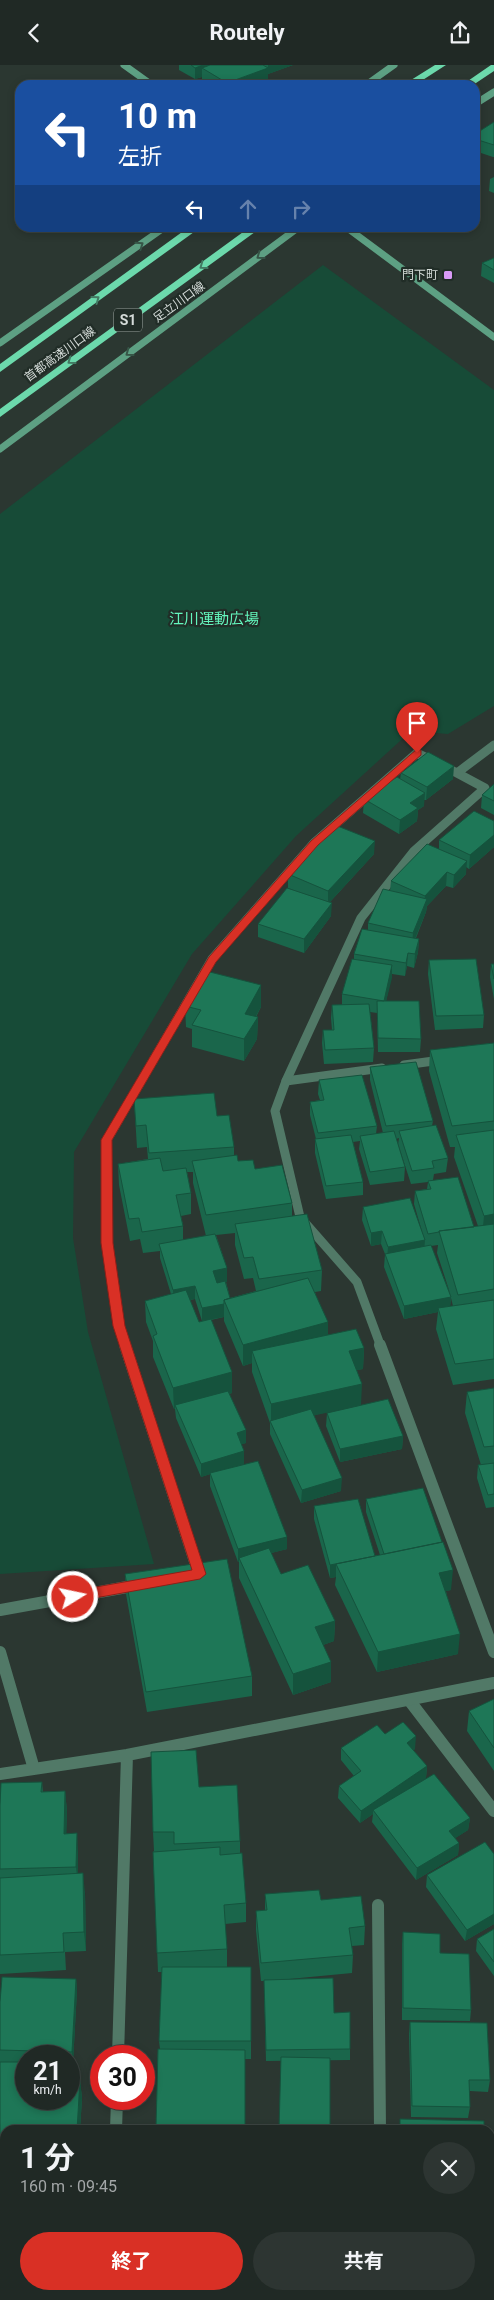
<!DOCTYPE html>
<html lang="ja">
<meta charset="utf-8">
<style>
body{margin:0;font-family:Roboto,"Noto Sans JP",sans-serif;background:#2d3532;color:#f1f3f6;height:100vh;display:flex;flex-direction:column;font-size:19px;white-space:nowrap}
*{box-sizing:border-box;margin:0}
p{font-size:16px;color:#a2a6a7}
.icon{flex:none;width:28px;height:28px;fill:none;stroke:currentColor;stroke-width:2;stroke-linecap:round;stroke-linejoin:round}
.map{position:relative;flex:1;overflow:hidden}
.panel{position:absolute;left:0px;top:2060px;width:495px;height:175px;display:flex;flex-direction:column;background:#202925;border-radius:15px 15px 0 0;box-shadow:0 2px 8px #0003,0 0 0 1px #3d4542}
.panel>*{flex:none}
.guide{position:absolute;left:15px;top:15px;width:465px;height:152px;border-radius:15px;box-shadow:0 2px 8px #0003,0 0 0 1px #3d4542;background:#1a4fa0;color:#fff;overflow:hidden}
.speed{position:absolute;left:15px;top:1980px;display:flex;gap:10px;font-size:25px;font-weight:700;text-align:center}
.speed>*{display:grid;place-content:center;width:65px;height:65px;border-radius:50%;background:#202925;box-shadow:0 2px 8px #0003,0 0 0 1px #3d4542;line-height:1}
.speed small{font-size:12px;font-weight:400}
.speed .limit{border:8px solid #d22;background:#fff;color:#111}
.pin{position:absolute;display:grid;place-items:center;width:42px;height:42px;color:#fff;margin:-51px -21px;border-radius:50% 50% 50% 0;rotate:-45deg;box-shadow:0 0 5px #0007}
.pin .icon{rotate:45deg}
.me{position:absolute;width:55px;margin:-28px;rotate:80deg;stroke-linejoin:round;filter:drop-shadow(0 0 4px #0008)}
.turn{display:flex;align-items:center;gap:18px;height:105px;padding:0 20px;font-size:22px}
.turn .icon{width:65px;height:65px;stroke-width:2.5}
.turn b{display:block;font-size:35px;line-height:42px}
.lanes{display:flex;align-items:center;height:48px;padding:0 20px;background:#0003;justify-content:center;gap:25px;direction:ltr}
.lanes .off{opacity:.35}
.round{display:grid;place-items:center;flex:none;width:52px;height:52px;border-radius:26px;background:#2d3532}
.head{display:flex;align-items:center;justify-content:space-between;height:85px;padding:0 20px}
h1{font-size:30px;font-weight:700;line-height:38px}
.button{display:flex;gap:10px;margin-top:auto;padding:10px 20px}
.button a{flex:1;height:58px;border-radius:30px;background:#d93025;color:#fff;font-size:20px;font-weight:700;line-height:58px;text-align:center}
.button a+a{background:#2d3532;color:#f1f3f6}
header{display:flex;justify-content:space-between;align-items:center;height:65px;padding:0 20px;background:#202925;font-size:22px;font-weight:700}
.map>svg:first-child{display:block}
</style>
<header><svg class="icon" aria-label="back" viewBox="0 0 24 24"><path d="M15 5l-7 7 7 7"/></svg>Routely<svg class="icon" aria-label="share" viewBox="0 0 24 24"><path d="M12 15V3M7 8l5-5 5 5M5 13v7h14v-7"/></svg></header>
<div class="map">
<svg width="494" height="2235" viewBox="0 0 494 2235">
<rect width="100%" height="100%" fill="#2b3731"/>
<path fill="#174b37" d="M323 200 494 325V641L448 669 411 666 296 771 192 889 74 1087 73 1173 88 1267 154 1499 0 1509V449Z"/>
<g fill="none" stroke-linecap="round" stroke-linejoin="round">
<path stroke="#517967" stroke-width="9" d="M404 1000 441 995
M286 1016 382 1003"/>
<path stroke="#517967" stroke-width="12" d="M409 1635 494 1746"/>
<path stroke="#517967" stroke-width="9" d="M126 1282 119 1261 107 1178V1075L212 894 314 778 417 688 457 708
M381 1282 357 1217 300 1152 275 1046 286 1016 361 853 414 786 485 723 457 708 494 680"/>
<path stroke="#517967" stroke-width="12" d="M125 1280 199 1509
M380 1280 494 1587
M0 1545 138 1520
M0 1587 34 1704
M0 1709 127 1690 494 1618
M378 1840 380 2065
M118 1991 127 1690
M116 2065 117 2034
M381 2230V2235
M111 2235 112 2230"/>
<path stroke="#5da083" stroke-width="7" d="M124 0 152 20
M366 20 394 0
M475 39 494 27
M346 162 494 272
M0 278 165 162
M0 384 299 162"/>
<path fill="#6cd9ac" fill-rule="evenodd" d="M435 0H446L415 20H403Z
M491 0H494V6L473 20H462Z
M189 162H201L0 307V299Z
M250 162H262L0 352V344Z"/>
</g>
<path fill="#1a664b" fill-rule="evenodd" d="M179 0H293L268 9V15L254 20H211L202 15V12L195 14 179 5Z
M494 57V92H493L475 86V69Z
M494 112V128L489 126 490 114Z
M494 193V218L481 211 482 198Z
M401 708 453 714 426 735H424V741L418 745 417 756 399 769 363 748 364 734 400 714Z
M494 719V750L481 743 482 730Z
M494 756V782L469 804 466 802V809L453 823 446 821 427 841 426 847 416 873 419 874 418 887 414 903 407 901 405 911 392 909 386 936 421 974 420 987H378L377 948 370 947 374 983 373 997 324 999 322 978 323 965H332L331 953 332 940H342V929L354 894V889L368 865V858L390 826 391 816 439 784V775Z
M374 789 330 837 331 851 304 888 258 872V859L293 825 288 823V809Z
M429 895 484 950 483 963 435 965 428 909Z
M491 899H494V934L490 912Z
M261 920V942L256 952H258L257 974 244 996 192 982V964L186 962 185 941Z
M494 978V1314L453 1320 436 1264 438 1247 404 1254 384 1202 385 1189 381 1179 371 1181 362 1155 363 1142 423 1170 414 1139 415 1126 427 1124 428 1117 411 1119 398 1079 399 1073 396 1074 405 1102 404 1116 370 1120 359 1084 360 1076 353 1077 363 1117V1130L326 1134 315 1088V1074H316L310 1050V1037L320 1035 318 1029 319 1015 377 1061 376 1069 383 1068 370 1015V1002L433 1056 432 1061 448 1093 446 1107 434 1109 433 1115 474 1162 478 1161 454 1092 455 1082H450L429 1006 430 985ZM438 1180 437 1188 450 1228 431 1181ZM451 1233 453 1241H450Z
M134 1034 217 1051 234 1082V1090L238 1096 255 1104 292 1138V1151L322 1205 321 1226 315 1227 328 1270 364 1283 363 1304 357 1305 361 1340 314 1350 341 1426 301 1438 270 1369V1358L252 1307V1298L243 1301 224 1256V1252L211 1255 232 1307V1328L229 1329 246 1378 241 1379 244 1386V1399L235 1402 287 1484 271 1488 281 1509 335 1556 334 1576 323 1580 331 1617 293 1630 239 1513V1497H238L210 1421V1409L201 1412 176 1353 175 1344H174L153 1292V1276L146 1257 145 1236 171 1229 160 1193V1186L143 1188 140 1174 130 1176 119 1120 118 1099 148 1094 147 1082 137 1083ZM187 1107H193V1118L206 1171 183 1175V1161L181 1151 191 1149V1128ZM235 1168V1180L244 1214 253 1213 256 1226 230 1233 226 1217H227V1203L216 1170ZM195 1234 202 1256 199 1257 190 1235Z
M494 1323V1442L486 1443 477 1413 478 1400H481L465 1348 467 1327Z
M327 1348 403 1371 402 1384 340 1397 326 1361Z
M366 1434 451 1525 446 1526 458 1589 377 1607 335 1520 336 1512 330 1513 314 1454V1441L375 1491 380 1490 366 1447Z
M125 1509 252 1611V1631L147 1647 126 1529Z
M494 1634V1706L467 1666 469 1646Z
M385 1669 415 1684 413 1685 427 1701 426 1713 420 1717 470 1753 468 1765 455 1773 459 1778 458 1790 416 1815 372 1757 373 1749 360 1758 338 1733 339 1721 354 1711 341 1695V1683Z
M42 1717 43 1727 65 1726 67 1746 66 1768 78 1787V1809L85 1828 86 1886 65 1887 66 1905 0 1909V1740Z
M199 1722 240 1776V1789L246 1838V1857L225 1859 227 1884V1902H251V1994H245V2065H156L158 1984H160L159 1976 162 1907H158L153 1787 154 1786 153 1767Z
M494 1789V1859L465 1876 426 1822 427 1810Z
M265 1829 321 1835 365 1861 364 1880 352 1881 353 1890 352 1908 279 1915 334 1948 350 1984V1995L266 1996 264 1916H261L256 1865V1846L265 1845Z
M494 1864V1911L476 1886 477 1874Z
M403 1867 440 1888 471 1945 470 1956 402 1955V1879Z
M76 1914 77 1925 73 1998H69V1991H26V2034L80 2015 82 2033 80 2065H5V2181H0V1937Z
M410 1957 490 2015 488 2027 470 2026V2042L468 2053 411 2052 409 1969Z"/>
<path fill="#15533d" d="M203 0H236L202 3V12L195 14V3Z
M268 0H293L268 9Z
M268 3V15L254 20H227V18Z
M454 701 453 714 426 735 427 722Z
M425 728 424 741 418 745 417 756 399 769 400 755 410 738Z
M494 770V782L469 804 470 790Z
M375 776 374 789 328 839V826Z
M467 796 466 809 453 823 454 810Z
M447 807 446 821 427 841 426 847 412 881 413 868 424 842 425 831Z
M332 838 331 851 304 888V874Z
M419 874 418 887 414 903 415 889Z
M408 888 407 901 405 911 406 898Z
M392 900V913L383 949 384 936Z
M261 920V942L245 970V949Z
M258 952 257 974 244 996V974Z
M494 1149V1170L482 1172 484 1151Z
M382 1166 381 1179 371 1181V1168Z
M425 1175 424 1188 387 1195 388 1182Z
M227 1203V1217L213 1219V1206Z
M195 1221V1234L174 1238 173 1225Z
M451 1232 450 1245 438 1243V1247L404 1254V1241Z
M224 1239V1252L202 1256V1243Z
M328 1257V1278L252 1286V1298L243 1301V1280Z
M364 1283 363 1304 348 1307 349 1286Z
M232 1307V1328L176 1343 175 1340V1344H174L173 1323Z
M362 1319 361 1340 272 1360 271 1357V1339Z
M246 1365V1378L237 1381V1368Z
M403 1371 402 1384 340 1397V1384Z
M244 1386V1399L201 1412V1399Z
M342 1413 341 1426 301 1438 302 1425Z
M287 1472V1484L241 1496 239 1493V1497H238V1484Z
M336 1499V1512L330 1513V1500Z
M453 1505 451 1525 437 1528 439 1508Z
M335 1556 334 1576 315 1583V1562Z
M460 1569 458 1589 377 1607 378 1587Z
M331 1597V1617L293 1630V1609Z
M416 1671 415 1684 406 1690 407 1678Z
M427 1701 426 1713 375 1748 373 1745V1749L360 1758 361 1746Z
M65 1726 67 1746 66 1788 64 1769Z
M470 1753 468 1765 448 1778 449 1766Z
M77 1768 78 1787V1821L76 1802Z
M459 1778 458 1790 416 1815 417 1803Z
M83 1808 85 1828 86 1886 84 1867Z
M494 1849V1859L465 1876 467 1865Z
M76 1914 77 1925 73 1998 72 1987Z
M80 2015 82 2033 80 2065H77Z
M58 2230H62V2235H58Z"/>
<path fill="#1e7757" stroke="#15533d" d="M191 0H203L195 3Z
M210 0H263L268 3 227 18 202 3Z
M494 57V80L475 74V69Z
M494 193V205L482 198Z
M428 687 454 701 427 722 401 708Z
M397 712 425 728 410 738 418 743 400 755 364 734Z
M494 719V736L482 730Z
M474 746 494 756V770L470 790 439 775Z
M335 760 375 776 328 826 288 809Z
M427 779 467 796 454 810 447 807 425 831 391 816Z
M287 823 332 838 304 874 258 859Z
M383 824 427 834 413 868 368 858Z
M362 864 419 874 415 889 408 888 406 898 354 889Z
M352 894 392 900 384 936 342 929Z
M476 894 484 950 436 951 429 895Z
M491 899H494V914Z
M206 906 261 920 245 949 258 952 244 974 192 960 201 945 185 941Z
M377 936H419L421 974 378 973Z
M369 939 374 983 325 985 323 965H334L332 940Z
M494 978V1056L452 1061 430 985Z
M416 997 433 1056 386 1061 370 1002Z
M362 1010 377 1061 318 1068 310 1037 324 1035 319 1015Z
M214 1028 217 1051 229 1050 234 1082 149 1088 146 1060 136 1061 134 1034Z
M436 1060 448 1093 432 1096 434 1103 412 1106 399 1066Z
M494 1065V1149L484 1151 456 1070Z
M394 1066 405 1102 370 1107 360 1071Z
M351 1070 363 1117 326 1121 315 1074Z
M237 1090 238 1096 253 1095 255 1104 282 1100 292 1138 206 1150 192 1096Z
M160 1093 163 1106 186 1103 191 1128 176 1130 183 1161 142 1167 139 1153 129 1154 118 1099Z
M458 1112 474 1162 439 1166V1167L428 1169 415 1126 431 1124 428 1116Z
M410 1133 425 1175 388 1182 382 1166 371 1168 363 1142Z
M307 1149 322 1205 259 1214 253 1192 244 1193 235 1159Z
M494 1159V1224L458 1230 439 1166Z
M215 1169 227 1203 213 1206 217 1218 225 1216 230 1233 224 1235V1239L202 1243 195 1221 173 1225 159 1179Z
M431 1180 451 1232 404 1241 385 1189Z
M308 1213 328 1257 243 1280 224 1235Z
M186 1225 199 1257 211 1254 232 1307 173 1323 153 1271 157 1269 145 1236Z
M494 1235V1294L455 1299 438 1243Z
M356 1264 364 1283 349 1286 362 1319 271 1339 252 1286Z
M494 1323V1381L484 1382 467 1327Z
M228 1326 246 1365 237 1368 244 1386 201 1399 175 1340Z
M388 1334 403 1371 340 1384 327 1348Z
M311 1344 342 1413 302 1425 270 1356Z
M258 1396 287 1472 238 1484 210 1408Z
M494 1398V1429L488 1430 478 1400Z
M423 1423 442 1477 384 1489 366 1434Z
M358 1434 375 1491 330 1500 314 1441Z
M443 1477 453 1505 439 1508 460 1569 378 1587 336 1499Z
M269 1483 281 1509 308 1500 335 1556 315 1562 331 1597 293 1609 239 1493Z
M227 1494 252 1611 146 1627 125 1509Z
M494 1634V1683L469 1646Z
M403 1657 416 1671 407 1678 427 1701 361 1746 339 1721 361 1706 341 1683 377 1660 385 1669Z
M196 1685 199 1722 237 1720 240 1776 174 1779V1767H153L151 1687Z
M434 1709 470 1753 449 1766 459 1778 417 1803 373 1745Z
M42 1717 41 1727 65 1726 64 1769 77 1768 76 1802 0 1804V1740L1 1718Z
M485 1777 494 1789V1849L467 1865 427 1810Z
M220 1782V1790L242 1788 246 1838 224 1840 227 1884 157 1888 153 1787Z
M83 1808 84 1867 63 1868 64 1887 0 1890V1813Z
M319 1825 321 1835 361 1831 365 1861 349 1863 353 1890 261 1898 256 1846 267 1845 265 1829Z
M494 1864V1897L477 1874Z
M403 1867 440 1869V1888L469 1889 471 1945 403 1943Z
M162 1902H251V1976H159Z
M2 1912 76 1914 72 1987 0 1985V1937Z
M333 1913 334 1948 350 1947V1984L266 1985 264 1915Z
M410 1957 487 1958 490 2015H469L470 2042 412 2041Z
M158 1984 245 1985V2064L156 2063Z
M281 1992 330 1993V2065H279Z
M0 1997H26V2034H69V2015H80L77 2065H5V2083H0Z
M400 2054 484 2056V2065H400Z
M0 2098 5 2099V2170H0Z
M0 2193H5V2230H58V2235H0Z
M244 2230H333V2235H244Z"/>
<defs><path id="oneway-chevron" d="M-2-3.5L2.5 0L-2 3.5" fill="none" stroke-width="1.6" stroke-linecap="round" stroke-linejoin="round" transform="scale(1.25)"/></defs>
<g stroke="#365547">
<use href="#oneway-chevron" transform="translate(140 180) rotate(-35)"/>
<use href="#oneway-chevron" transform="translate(260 191) rotate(144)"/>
<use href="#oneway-chevron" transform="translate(129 288) rotate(144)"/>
</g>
<g stroke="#437a63">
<use href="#oneway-chevron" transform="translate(203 201) rotate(144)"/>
<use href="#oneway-chevron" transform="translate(96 234) rotate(-36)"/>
<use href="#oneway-chevron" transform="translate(71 296) rotate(144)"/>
</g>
<path fill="#d93025" stroke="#8d1f18" d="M417 684 421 685V690L318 780 216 897 112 1075 113 1178 125 1261 206 1509 200 1514 73 1537 68 1536 66 1532 73 1526 192 1505 113 1261 101 1178V1075L209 892 311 776Z"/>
<rect fill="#d99af7" stroke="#212d27" stroke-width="2" x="443" y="205" width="10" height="10" rx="2.5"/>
<g text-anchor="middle" stroke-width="4.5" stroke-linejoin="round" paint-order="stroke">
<g font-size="12" fill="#d4dbd8" stroke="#212d27" text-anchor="end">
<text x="438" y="214">門下町</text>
</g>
<g font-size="12" fill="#d4dbd8" stroke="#212d27">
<text transform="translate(179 237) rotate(-36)" y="4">足立川口線</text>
<text transform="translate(60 289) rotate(-36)" y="4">首都高速川口線</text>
</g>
<rect fill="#212d27" stroke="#9ea7a3" stroke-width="1" x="114" y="243.5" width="28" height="23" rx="4"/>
<g font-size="14" font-weight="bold" fill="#d4dbd8">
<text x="128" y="260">S1</text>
</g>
<g font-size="15" fill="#63f6bd" stroke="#212d27">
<text x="214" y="559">江川運動広場</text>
</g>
</g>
</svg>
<div class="speed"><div>21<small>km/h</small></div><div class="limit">30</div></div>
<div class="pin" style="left:417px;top:688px;background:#d93025"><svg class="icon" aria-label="arrive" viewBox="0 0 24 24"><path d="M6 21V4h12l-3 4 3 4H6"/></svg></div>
<svg class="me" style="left:73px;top:1532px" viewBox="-20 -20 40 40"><circle r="17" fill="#d93025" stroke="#fff" stroke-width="3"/><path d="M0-11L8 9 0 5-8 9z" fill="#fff"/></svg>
<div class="guide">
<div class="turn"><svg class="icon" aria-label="left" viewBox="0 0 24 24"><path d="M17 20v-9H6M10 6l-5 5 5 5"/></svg><div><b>10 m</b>左折</div></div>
<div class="lanes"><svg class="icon" aria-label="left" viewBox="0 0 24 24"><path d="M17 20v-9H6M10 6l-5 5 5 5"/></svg><svg class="icon off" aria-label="ahead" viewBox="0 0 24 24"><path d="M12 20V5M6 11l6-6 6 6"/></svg><svg class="icon off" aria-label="right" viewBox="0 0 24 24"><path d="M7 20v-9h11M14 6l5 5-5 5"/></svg></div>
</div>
<section class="panel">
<div class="head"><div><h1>1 分</h1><p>160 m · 09:45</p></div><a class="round"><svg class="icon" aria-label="close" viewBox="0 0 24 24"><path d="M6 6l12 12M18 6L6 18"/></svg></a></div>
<div class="button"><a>終了</a><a>共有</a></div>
</section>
</div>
